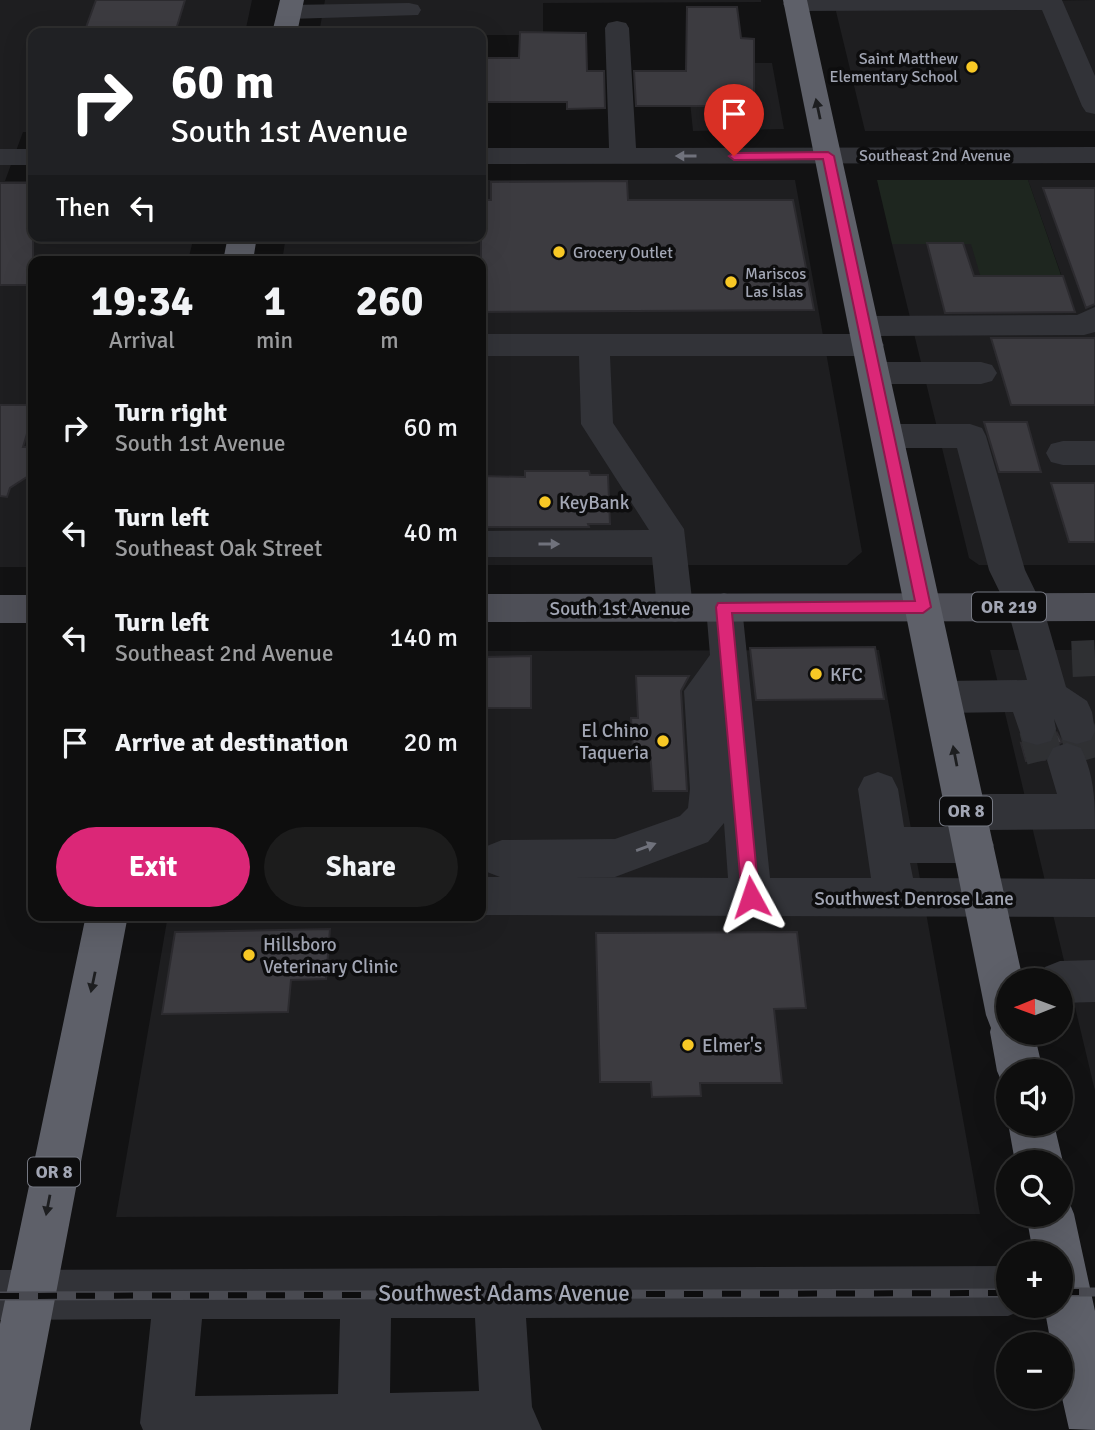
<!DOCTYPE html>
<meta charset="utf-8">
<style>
body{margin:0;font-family:Signika,sans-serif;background:#1c1c1c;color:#f1f3f6;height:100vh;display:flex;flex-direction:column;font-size:26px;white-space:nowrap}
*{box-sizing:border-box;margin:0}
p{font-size:23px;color:#9b9c9e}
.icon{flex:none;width:38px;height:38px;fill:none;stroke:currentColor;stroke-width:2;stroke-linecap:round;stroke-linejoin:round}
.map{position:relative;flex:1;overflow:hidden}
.details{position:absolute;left:28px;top:256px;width:458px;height:665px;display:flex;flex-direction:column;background:#0e0e0e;border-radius:14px;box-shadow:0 7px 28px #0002,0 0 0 2px #2e2e2e}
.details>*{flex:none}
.guide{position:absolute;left:28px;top:28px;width:458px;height:214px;border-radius:14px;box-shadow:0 7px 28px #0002,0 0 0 2px #2e2e2e;background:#202124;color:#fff;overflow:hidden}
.needle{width:46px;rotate:269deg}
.fabs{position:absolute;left:996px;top:968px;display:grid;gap:14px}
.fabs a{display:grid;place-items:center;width:77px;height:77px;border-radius:50%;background:#0e0e0e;box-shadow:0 7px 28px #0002,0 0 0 2px #2e2e2e;font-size:35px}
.pin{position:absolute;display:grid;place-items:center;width:60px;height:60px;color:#fff;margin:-72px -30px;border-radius:50% 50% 50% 0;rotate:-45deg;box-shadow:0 0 7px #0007}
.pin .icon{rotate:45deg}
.me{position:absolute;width:77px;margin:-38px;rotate:355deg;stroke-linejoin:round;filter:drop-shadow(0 0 5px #0008)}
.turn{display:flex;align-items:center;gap:24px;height:147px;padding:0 28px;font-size:32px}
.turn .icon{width:91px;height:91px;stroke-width:2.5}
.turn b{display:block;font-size:49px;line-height:60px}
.then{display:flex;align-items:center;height:66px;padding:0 28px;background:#0003;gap:14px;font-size:26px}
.eta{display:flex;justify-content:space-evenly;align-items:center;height:119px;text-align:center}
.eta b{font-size:42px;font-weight:700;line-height:49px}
.cta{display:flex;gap:14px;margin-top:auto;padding:14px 28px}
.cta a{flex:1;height:80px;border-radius:42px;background:#db2777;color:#fff;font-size:28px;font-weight:700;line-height:80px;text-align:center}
.cta a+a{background:#1c1c1c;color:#f1f3f6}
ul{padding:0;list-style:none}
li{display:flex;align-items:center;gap:21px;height:105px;padding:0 28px}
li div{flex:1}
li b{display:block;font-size:26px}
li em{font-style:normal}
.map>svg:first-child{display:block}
</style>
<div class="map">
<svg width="1095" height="1430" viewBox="0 0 1095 1430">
<rect width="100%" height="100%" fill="#121213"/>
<path fill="#1e1e20" d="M0 0H252L245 33H33V132H23L5 181H33V236H194L188 261H33V567H0Z
M325 0H761V2L543 3V35H481L319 33Z
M1095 0V131H865L834 3Z
M686 63H772L784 129 693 131Z
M481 180H795L862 552 847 565H481V261H282L286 236H481Z
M1028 180H1095V565H979L969 558 892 244H971L1062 277Z
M879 650 980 1214 116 1217 168 915H481V651Z
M990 650H1095V1091Z"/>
<path fill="#1e261f" d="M877 180H1028L1062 278H981L971 244H892Z"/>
<path fill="#3c3b40" stroke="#2c2b2f" stroke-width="2" d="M96 0H185L175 33H84Z
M687 7H737L741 38 754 39V111L757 126H709L706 106H636L634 71H686Z
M520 32 586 33 587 71H604L605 108 567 109V102H481V69H484L485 58H519Z
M627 181 628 200H793L814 310 481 312V200H491V182Z
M0 183H33V285H0Z
M1043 188H1095V304L1086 308Z
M927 243H963L974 276H1063L1075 312 945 313Z
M991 338H1095V405H1011Z
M0 405H33V414L23 447H33V473L10 488 7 497 0 496Z
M984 422H1027L1041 472H999Z
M525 471H589L590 475H608L610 524H588L589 527H481L482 476 525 477Z
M1051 483H1095V542H1069Z
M875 647 884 699 756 700 750 648Z
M531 656V708H481V657Z
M636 676H689L681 691 687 791H653L650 751 633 750 631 718H638Z
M1057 733 1062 742 1051 747 1045 760 1026 761 1021 743 1038 748 1052 744Z
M330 929 326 979 291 980 288 1012 162 1014 175 932Z
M797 932 806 1008 774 1009 782 1083H700L701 1096 652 1097 651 1082H600L596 933Z"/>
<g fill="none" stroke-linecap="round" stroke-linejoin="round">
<path stroke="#2f3033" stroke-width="36" stroke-dasharray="36 18" stroke-linecap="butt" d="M1072 659 1095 658
M1077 728 1086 760
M1037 729 1045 760"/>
<path fill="#323338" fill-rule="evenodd" d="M786 0H1062L1095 76V114L1086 112 1082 106 1042 10 795 11 786 9 783 4Z
M409 3 418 5 421 10 418 15 289 19 280 17 277 12 280 7 289 5Z
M617 21 626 23 629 28 636 148 1095 147V163L481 164V148H609L605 28 608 23Z
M0 149H33V165H0Z
M1095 307V332L1084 335 875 336 879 338 884 345 879 352 868 356H610L613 423 684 529 693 608 688 618 675 622 662 618 657 608 652 557H481V531L649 530 581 424 579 356H481V334H856L848 326 852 319 863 316 1077 315Z
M874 362H981L992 365 997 373 992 381 981 384H874L863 381 858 373 863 365Z
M887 424H970L982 428 986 436 1025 570 1043 607 1066 687 1087 701 1092 712 1095 731 1091 740 1077 744 1063 740 1054 719 1056 729 1051 741 1037 745 1023 741 1013 712 942 713 929 708 923 697 929 686 942 681 1027 680 1007 607 989 570 957 448H887L875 444 871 436 875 428Z
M1063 441H1095V465H1063L1051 462 1046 453 1051 444Z
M724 593 737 597 742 607 770 878H871L858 789 864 777 878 772 892 777 898 789 904 827H957L952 825 946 812 952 799 966 794H1057L1047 760 1053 748 1067 743 1081 748C1094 775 1095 799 1095 829L981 830 988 832 994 845 988 858 973 863H910L913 878 1095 879V917L481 915V877H500L487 872 481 859 487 846 502 840 615 839 680 816 688 808 690 789 684 691 710 655 706 607 711 597ZM724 823 728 878 571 877H615L708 842Z
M1095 960V1002L1060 1003V980H1039L1045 967 1060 961Z
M1008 1266V1306H1027L1026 1309 1008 1316 526 1318 532 1407 542 1430H143L140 1423 151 1319 0 1320V1270ZM391 1318H475L479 1391 390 1393ZM202 1319H340L338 1394 195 1396Z"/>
<path fill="#4e4f57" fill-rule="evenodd" d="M1095 593V621L481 622V594Z
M0 595H33V623H0Z"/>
<path fill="#5e6069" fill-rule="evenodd" d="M280 0H304L297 33H272Z
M783 0H807L1023 980H1008V1032H1034L1043 1071H1008V1089L1004 1087 997 1071 990 1032 991 1028 986 1015Z
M228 236H257L253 261H223Z
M86 915H128L30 1430H0V1324Z
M1008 1123 1054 1124 1063 1162 1060 1167V1162H1015Z
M1060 1194 1067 1197 1074 1214 1095 1311V1430L1069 1429 1060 1389V1344H1051L1044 1306H1060V1253H1033L1026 1214H1060Z"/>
<defs>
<path id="rail" d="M1060 1292H1095
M0 1296 1008 1293"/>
</defs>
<use href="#rail" stroke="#494a51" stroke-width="9"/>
<use href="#rail" stroke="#0d0d0e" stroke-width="6" stroke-dasharray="19" stroke-linecap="butt"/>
</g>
<defs><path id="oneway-solid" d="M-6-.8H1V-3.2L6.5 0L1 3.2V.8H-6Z" transform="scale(1.75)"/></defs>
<g fill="#1d1e20">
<use href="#oneway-solid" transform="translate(818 109) rotate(-102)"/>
<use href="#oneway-solid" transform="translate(955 756) rotate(-101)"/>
<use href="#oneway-solid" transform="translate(93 982) rotate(102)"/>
<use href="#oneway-solid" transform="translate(48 1205) rotate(101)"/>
</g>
<g fill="#70727c">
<use href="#oneway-solid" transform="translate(686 156) rotate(-180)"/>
<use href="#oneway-solid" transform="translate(549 544)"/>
<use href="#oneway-solid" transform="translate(646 847) rotate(-20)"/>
</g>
<path fill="#db2777" stroke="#8e194d" stroke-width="2" d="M828 152 834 156 931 607 923 613H732L759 897 757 903 751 905 745 903 742 897 716 607 718 603 915 601 823 159 734 160 729 156 734 153Z"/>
<g fill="#f8c825" stroke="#0d0d0e" stroke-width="2.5">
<circle cx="972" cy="67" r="7"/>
<circle cx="559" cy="252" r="7"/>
<circle cx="731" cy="282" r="7"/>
<circle cx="545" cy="502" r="7"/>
<circle cx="816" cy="674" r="7"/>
<circle cx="663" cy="741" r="7"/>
<circle cx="249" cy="955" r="7"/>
<circle cx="688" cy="1045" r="7"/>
</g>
<g text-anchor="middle" stroke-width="7" stroke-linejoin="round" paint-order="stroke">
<g font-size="16" fill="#a2a6b4" stroke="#0d0d0e" text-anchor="start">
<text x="958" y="64" text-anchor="end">Saint Matthew<tspan x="958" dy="18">Elementary School</tspan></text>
<text x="573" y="258">Grocery Outlet</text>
<text x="745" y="279">Mariscos<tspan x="745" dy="18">Las Islas</tspan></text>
</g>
<g font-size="16" fill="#a2a6b4" stroke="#0d0d0e">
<text x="935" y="161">Southeast 2nd Avenue</text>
</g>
<g fill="#0d0d0e" stroke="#757882" stroke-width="2">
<rect x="972" y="592.5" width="74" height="29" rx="5"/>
<rect x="940" y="796.5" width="52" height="29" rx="5"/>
<rect x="28" y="1157.5" width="52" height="29" rx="5"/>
</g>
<g font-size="18" font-weight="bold" fill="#a2a6b4">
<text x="1009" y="613">OR 219</text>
<text x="966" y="817">OR 8</text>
<text x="54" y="1178">OR 8</text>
</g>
<g font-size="19" fill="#a2a6b4" stroke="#0d0d0e" text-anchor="start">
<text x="559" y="509">KeyBank</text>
<text x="830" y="681">KFC</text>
<text x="649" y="737" text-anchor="end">El Chino<tspan x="649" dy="22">Taqueria</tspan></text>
<text x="263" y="951">Hillsboro<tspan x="263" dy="22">Veterinary Clinic</tspan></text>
<text x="702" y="1052">Elmer's</text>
</g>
<g font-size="19" fill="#a2a6b4" stroke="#0d0d0e">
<text x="620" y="615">South 1st Avenue</text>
<text x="914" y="905">Southwest Denrose Lane</text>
</g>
<g font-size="23" fill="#a2a6b4" stroke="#0d0d0e">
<text x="504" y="1301">Southwest Adams Avenue</text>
</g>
</g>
</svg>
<div class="fabs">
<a><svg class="needle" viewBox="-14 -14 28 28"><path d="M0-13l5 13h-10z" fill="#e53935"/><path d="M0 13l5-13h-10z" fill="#9b9c9e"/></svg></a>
<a><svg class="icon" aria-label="sound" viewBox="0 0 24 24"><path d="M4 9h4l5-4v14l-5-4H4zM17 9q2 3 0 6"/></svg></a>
<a><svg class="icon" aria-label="search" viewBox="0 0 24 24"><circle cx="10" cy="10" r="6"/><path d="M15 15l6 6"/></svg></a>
<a>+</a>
<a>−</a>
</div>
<div class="pin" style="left:734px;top:156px;background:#d93025"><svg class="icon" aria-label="arrive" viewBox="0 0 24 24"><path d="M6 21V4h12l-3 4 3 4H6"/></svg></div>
<svg class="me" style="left:751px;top:897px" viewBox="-20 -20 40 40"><path d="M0-17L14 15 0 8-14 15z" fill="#db2777" stroke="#fff" stroke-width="4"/></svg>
<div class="guide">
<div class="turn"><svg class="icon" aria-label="right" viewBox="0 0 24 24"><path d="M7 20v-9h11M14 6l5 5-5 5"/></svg><div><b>60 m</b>South 1st Avenue</div></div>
<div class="then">Then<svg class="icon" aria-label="left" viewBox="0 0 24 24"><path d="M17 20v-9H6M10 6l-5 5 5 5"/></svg></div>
</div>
<section class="details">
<div class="eta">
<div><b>19:34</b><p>Arrival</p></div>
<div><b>1</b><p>min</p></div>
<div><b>260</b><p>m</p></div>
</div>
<ul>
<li><svg class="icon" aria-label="right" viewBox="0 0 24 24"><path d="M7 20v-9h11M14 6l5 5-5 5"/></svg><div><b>Turn right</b><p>South 1st Avenue</p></div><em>60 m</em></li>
<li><svg class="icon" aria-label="left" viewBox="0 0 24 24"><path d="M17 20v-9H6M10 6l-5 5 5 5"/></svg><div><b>Turn left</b><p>Southeast Oak Street</p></div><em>40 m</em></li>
<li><svg class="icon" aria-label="left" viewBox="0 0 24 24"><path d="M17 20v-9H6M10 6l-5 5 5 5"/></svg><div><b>Turn left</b><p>Southeast 2nd Avenue</p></div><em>140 m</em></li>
<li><svg class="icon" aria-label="arrive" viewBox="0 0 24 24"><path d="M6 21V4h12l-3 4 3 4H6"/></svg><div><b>Arrive at destination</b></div><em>20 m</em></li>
</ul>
<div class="cta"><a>Exit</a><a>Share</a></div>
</section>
</div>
